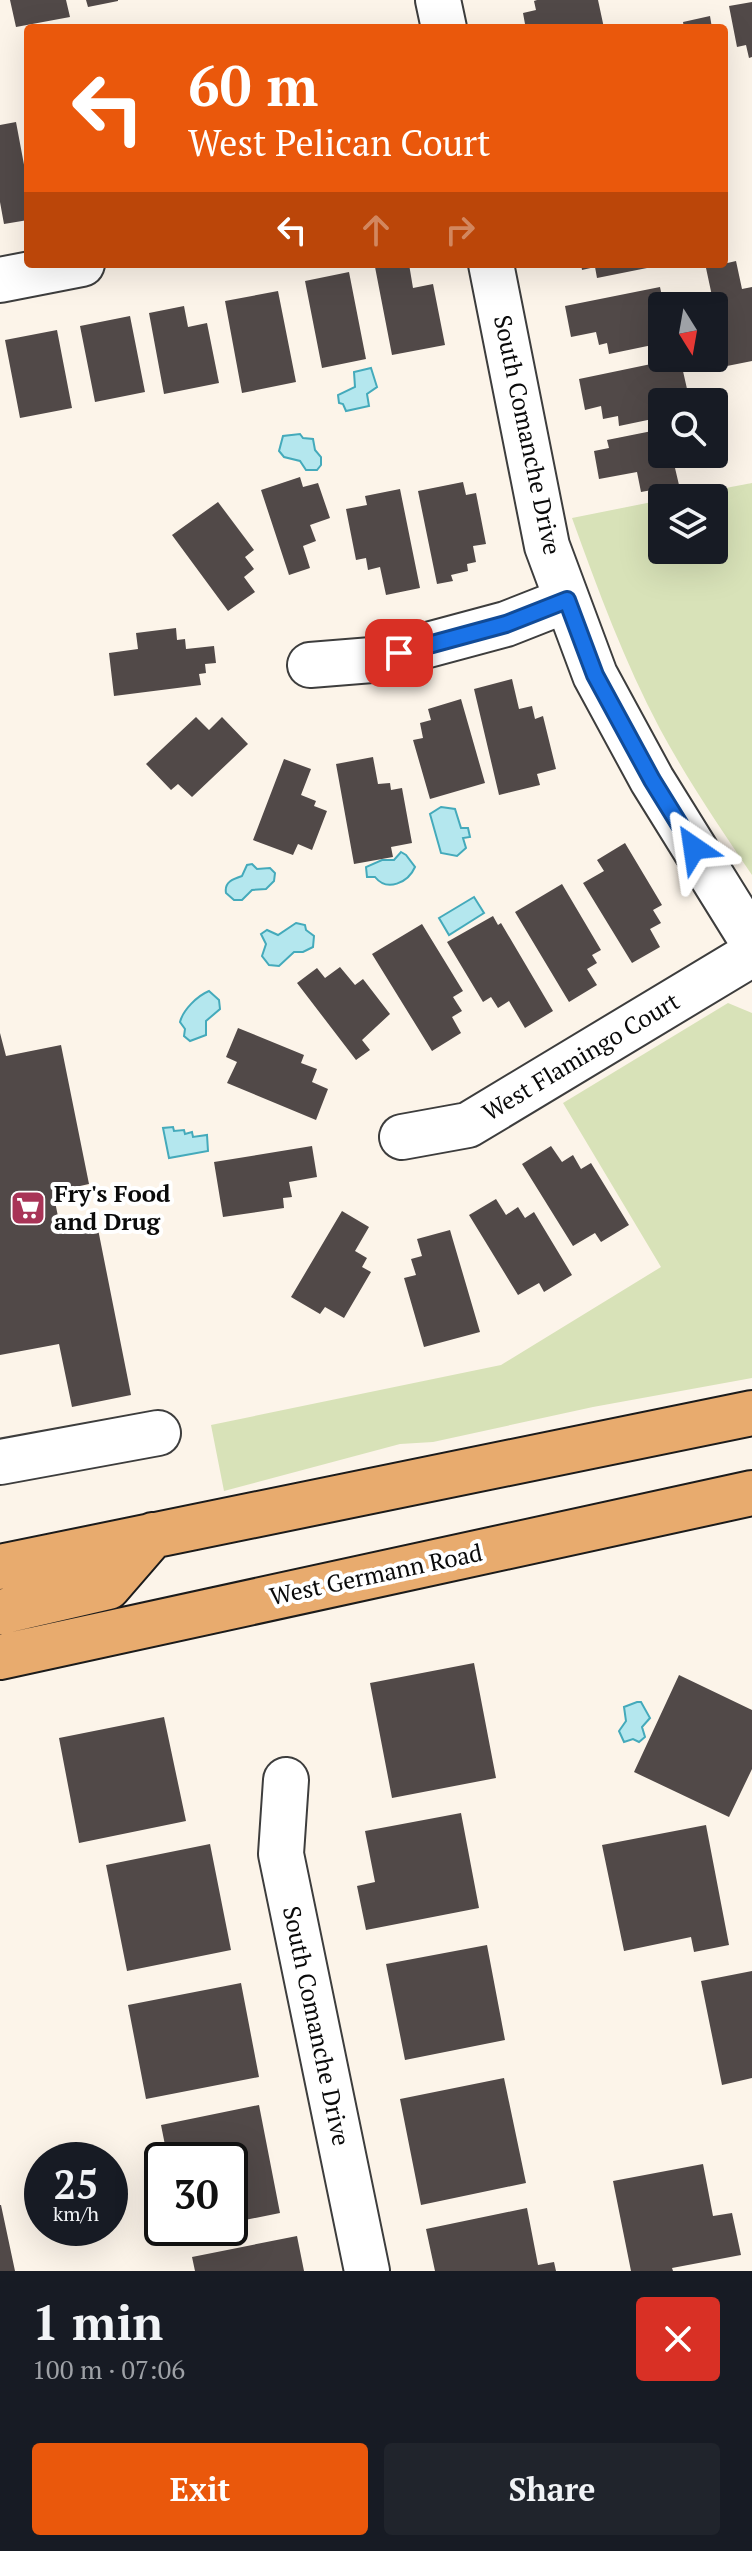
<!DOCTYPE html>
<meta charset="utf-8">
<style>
body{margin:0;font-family:"PT Serif",serif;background:#20242c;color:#f1f3f6;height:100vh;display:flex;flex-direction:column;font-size:30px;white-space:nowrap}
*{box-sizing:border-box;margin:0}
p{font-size:26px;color:#9ea1a6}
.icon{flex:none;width:44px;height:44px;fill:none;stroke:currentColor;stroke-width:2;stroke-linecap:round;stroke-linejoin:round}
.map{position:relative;height:2271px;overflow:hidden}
.side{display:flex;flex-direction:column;background:#171b24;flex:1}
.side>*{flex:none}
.top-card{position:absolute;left:24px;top:24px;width:704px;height:244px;border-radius:8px;box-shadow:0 8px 32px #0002;background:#ea580c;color:#fff;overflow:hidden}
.needle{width:52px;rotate:169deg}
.fabs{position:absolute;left:648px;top:292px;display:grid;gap:16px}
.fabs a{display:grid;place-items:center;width:80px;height:80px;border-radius:8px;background:#171b24;box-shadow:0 8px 32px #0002;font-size:40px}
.speed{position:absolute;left:24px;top:2142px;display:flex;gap:16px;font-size:40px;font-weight:700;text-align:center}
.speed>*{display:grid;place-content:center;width:104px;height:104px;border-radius:50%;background:#171b24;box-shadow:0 8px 32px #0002;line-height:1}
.speed small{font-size:20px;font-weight:400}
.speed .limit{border:4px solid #111;border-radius:12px;background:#fff;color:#111}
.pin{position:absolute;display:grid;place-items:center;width:68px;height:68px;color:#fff;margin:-34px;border-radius:16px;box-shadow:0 4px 12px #0006}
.me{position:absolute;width:88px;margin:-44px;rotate:328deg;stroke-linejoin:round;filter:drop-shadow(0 0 6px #0008)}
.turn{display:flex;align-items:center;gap:28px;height:168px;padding:0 32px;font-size:36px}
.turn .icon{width:104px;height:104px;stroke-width:2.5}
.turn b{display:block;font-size:56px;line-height:68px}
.lanes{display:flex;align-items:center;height:76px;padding:0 32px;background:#0003;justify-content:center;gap:40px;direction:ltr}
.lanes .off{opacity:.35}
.round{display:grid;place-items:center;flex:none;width:84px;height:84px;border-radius:8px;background:#20242c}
.head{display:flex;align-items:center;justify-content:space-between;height:136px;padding:0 32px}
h1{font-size:48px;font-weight:700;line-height:60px}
.primary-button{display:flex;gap:16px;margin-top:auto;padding:16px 32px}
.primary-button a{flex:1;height:92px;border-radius:8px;background:#ea580c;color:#fff;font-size:32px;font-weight:700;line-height:92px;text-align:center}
.primary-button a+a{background:#20242c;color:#f1f3f6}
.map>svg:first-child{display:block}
</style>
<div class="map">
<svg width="752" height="2271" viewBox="0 0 752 2271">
<rect width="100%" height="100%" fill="#fcf4e9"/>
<path fill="#d8e2b8" d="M752 483V875C720 828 687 779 660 729 624 661 598 590 572 518L662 500V550H714V498H673Z
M728 1003 752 1013V1378L593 1407 433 1442 400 1444 224 1491 211 1425 501 1365 661 1267 563 1103Z"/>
<path fill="#b4e7ee" stroke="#4ab" stroke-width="2" d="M371 368 377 387 367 394 369 406 346 411 343 404 339 403 338 395 355 387 354 372Z
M300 434 303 438 313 439 315 450 321 457V465L317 470H306L300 461 284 457 279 451 283 436Z
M441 807 455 809 461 828H468L470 837 463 838 466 848 457 856 441 853 430 814Z
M401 852 406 855 415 867C408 883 387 892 375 877H367L366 867 382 860H394Z
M252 864 257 869 270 868 275 873 274 881 266 889 252 890 242 900H234L226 893C224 882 233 879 242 876L247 865Z
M474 897 484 913 449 935 439 918Z
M296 923 305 925 306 930 314 936 313 947 303 952H294L279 966 269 965 262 956 266 944 261 934 267 930 278 935Z
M209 991 219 1000 220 1009 206 1021V1035L190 1041 184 1036 185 1029 180 1022C183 1010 197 996 209 991Z
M173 1127 174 1131 184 1130 185 1134 192 1132 193 1137 207 1135 208 1151 169 1158 163 1128Z
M637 1702H641L650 1718 642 1727 645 1737 639 1742 633 1739 624 1742 619 1731 626 1721 624 1707Z"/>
<path fill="#514948" d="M10 0H66L70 17 16 27Z
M86 0H118V1L88 7Z
M537 0H598L604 28H511L525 24 523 13 536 10 534 1Z
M752 2V57L749 58 746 45 737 47 729 6Z
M710 16 712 28H684L683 22Z
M16 122 28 186V220L4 224 0 202V125Z
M736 261 742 289 752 287V361L727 366 706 268Z
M391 264H409L413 288 433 284 445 345 392 355 375 267Z
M581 264H646L647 268 597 278 595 267 582 270Z
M349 272 366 359 322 368 305 281Z
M660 287 664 306 662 343 609 354 607 343 599 345 596 332 571 337 565 306Z
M278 291 296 382 242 393 225 301Z
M184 306 188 327 207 323 219 383 164 394 149 313Z
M130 316 145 392 95 402 80 326Z
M57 330 72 408 20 418 5 340Z
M680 358 690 402H662V417L619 426 618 416 603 419 601 406 585 410 579 379Z
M662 429V454H700L702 463 675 468 679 485 641 492 637 472 599 479 594 451 609 448 607 440Z
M300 477 303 487 318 483 330 518 310 525 316 541 303 546 310 568 289 575 261 490Z
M463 482 466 495 476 493 486 544 473 546 476 562 467 564 468 571 451 575 453 581 437 584 418 491Z
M400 489 420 588 386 595 380 567 368 570 366 558 356 560 346 509 367 505 365 496Z
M218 502 254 550 245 557 254 569 244 577 255 592 228 611 172 535Z
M176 628 177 640 185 639 186 649 214 646 216 663 205 664 206 673 199 674 201 685 114 696 109 653 138 649 136 633Z
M512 679 519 709 532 706 535 719 543 716 556 769 537 774 540 785 499 795 474 689Z
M461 699 485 783 430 799 413 740 423 738 420 723 431 720 428 709Z
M196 717 209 730 222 717 248 744 192 797 178 784 171 790 146 764Z
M373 757 378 784 390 783 391 790 402 788 412 843 391 847 393 857 354 864 336 764Z
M284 759 311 769 301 795 316 801 314 806 327 811 312 850 298 844 293 855 253 840Z
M625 843 662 905 653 910 661 923 650 929 660 947 632 963 583 883 604 871 597 860Z
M562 884 601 950 592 955 597 963 587 969 597 985 569 1002 515 912Z
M493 916 498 925 501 923 553 1011 525 1028 509 1001 498 1008 491 997 483 1002 447 942Z
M422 924 463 991 453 997 462 1011 452 1017 461 1033 432 1051 372 954Z
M340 967 355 985 363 979 390 1014 362 1040 370 1050 356 1060 297 983 317 968 325 978Z
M238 1028 304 1055 301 1063 317 1069 312 1082 328 1089 316 1120 227 1083 237 1062 226 1057Z
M0 1033 6 1056 61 1045 89 1184 53 1192 61 1231 97 1224 131 1395 72 1407 59 1344 0 1355Z
M312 1146 317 1177 289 1182 292 1197 283 1198 284 1208 223 1217 214 1162Z
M551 1146 562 1162 573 1155 581 1169 591 1163 629 1225 601 1242 595 1233 573 1246 522 1164Z
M496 1199 506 1215 518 1207 525 1218 534 1212 572 1275 544 1292 539 1283 518 1295 469 1215Z
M342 1211 369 1227 355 1251 367 1258 362 1267 371 1272 344 1318 325 1307 320 1314 291 1297Z
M450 1230 480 1332 424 1347 404 1278 416 1275 411 1259 422 1256 417 1239Z
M474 1663 496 1778 392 1798 370 1683Z
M679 1675 752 1710V1769L729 1817 634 1772Z
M164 1717 186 1821 79 1843 59 1738Z
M461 1813 479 1908 366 1930 357 1886 375 1882 365 1831Z
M706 1825 729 1945 694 1952 691 1937 624 1951 602 1845Z
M210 1844 231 1950 127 1971 106 1865Z
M487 1945 505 2040 405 2060 386 1964Z
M752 1971V2078L722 2085 701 1981Z
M241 1983 259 2077 146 2099 128 2005Z
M504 2078 526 2183 421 2205 400 2099Z
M259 2105 280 2213 230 2223V2160H168L161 2125Z
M703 2164 713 2216 732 2213 741 2255 672 2268 673 2271H631L613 2181Z
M0 2205H1L15 2271H0Z
M527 2208 538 2265 554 2262 556 2271H435L426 2229Z
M297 2236 304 2271H195L192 2257Z"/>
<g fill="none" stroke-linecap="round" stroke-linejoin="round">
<defs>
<path id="minor" d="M438 0 444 28
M491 264 547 546 595 675 652 780 752 941
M0 280 82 264
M310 665 372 660 506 624 567 600
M402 1137 468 1125 752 954
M0 1462 158 1433
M286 1780 281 1854 367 2271"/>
<path id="major" d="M0 1567 752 1413
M0 1612 108 1587 153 1535
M0 1657 752 1493"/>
</defs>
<use href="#minor" stroke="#3d3d3d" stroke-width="48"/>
<use href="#major" stroke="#1b1b1b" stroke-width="48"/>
<use href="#minor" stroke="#fff" stroke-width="44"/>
<use href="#major" stroke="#e8ab6e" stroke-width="44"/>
</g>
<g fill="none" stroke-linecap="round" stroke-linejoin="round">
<defs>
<path id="route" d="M399 653 506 624 567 600 595 675 652 780 694 848"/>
</defs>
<use href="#route" stroke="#114b97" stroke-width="20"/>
<use href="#route" stroke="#1a73e8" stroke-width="14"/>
</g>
<defs>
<symbol id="supermarket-square" viewBox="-11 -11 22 22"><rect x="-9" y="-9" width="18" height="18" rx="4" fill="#a83457" stroke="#fff"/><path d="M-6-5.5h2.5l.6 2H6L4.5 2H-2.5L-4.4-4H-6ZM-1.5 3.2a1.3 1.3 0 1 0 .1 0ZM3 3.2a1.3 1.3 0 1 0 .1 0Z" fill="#fff"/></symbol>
</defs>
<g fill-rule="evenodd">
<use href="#supermarket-square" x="8" y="1188" width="40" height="40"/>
</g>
<g text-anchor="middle" stroke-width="8" stroke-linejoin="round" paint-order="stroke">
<g font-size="24" fill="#0a0a0a" stroke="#fff">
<text transform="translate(527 435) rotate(78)" y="8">South Comanche Drive</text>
<text transform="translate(581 1057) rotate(-31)" y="8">West Flamingo Court</text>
<text transform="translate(376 1575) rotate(-12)" y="8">West Germann Road</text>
<text transform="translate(316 2026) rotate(78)" y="8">South Comanche Drive</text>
</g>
<g font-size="24" font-weight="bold" fill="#0a0a0a" stroke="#fff" text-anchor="start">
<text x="54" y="1202">Fry's Food<tspan x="54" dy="28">and Drug</tspan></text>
</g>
</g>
</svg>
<div class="fabs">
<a><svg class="needle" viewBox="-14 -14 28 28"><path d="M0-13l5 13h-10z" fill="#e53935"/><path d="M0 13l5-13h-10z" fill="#9ea1a6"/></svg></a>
<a><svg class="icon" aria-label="search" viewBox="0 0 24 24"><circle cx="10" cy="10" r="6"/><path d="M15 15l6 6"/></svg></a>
<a><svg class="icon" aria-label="layers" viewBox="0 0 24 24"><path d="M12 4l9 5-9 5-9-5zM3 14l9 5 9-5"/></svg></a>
</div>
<div class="speed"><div>25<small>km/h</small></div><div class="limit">30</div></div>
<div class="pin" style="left:399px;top:653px;background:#d93025"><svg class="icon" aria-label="arrive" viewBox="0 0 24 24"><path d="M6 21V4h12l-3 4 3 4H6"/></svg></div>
<svg class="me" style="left:694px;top:848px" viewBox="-20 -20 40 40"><path d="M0-17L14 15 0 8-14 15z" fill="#1a73e8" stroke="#fff" stroke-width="4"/></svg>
<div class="top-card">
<div class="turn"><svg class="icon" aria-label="left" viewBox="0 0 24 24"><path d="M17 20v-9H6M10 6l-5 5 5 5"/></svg><div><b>60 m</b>West Pelican Court</div></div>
<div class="lanes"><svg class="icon" aria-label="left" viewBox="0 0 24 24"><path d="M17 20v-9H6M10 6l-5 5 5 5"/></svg><svg class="icon off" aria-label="ahead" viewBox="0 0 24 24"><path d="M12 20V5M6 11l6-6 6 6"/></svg><svg class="icon off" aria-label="right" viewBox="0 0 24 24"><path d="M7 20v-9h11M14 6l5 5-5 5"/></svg></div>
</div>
</div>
<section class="side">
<div class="head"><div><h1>1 min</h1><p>100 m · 07:06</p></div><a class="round" style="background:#d93025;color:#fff"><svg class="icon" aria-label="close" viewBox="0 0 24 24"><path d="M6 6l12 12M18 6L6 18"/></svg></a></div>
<div class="primary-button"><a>Exit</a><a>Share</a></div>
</section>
